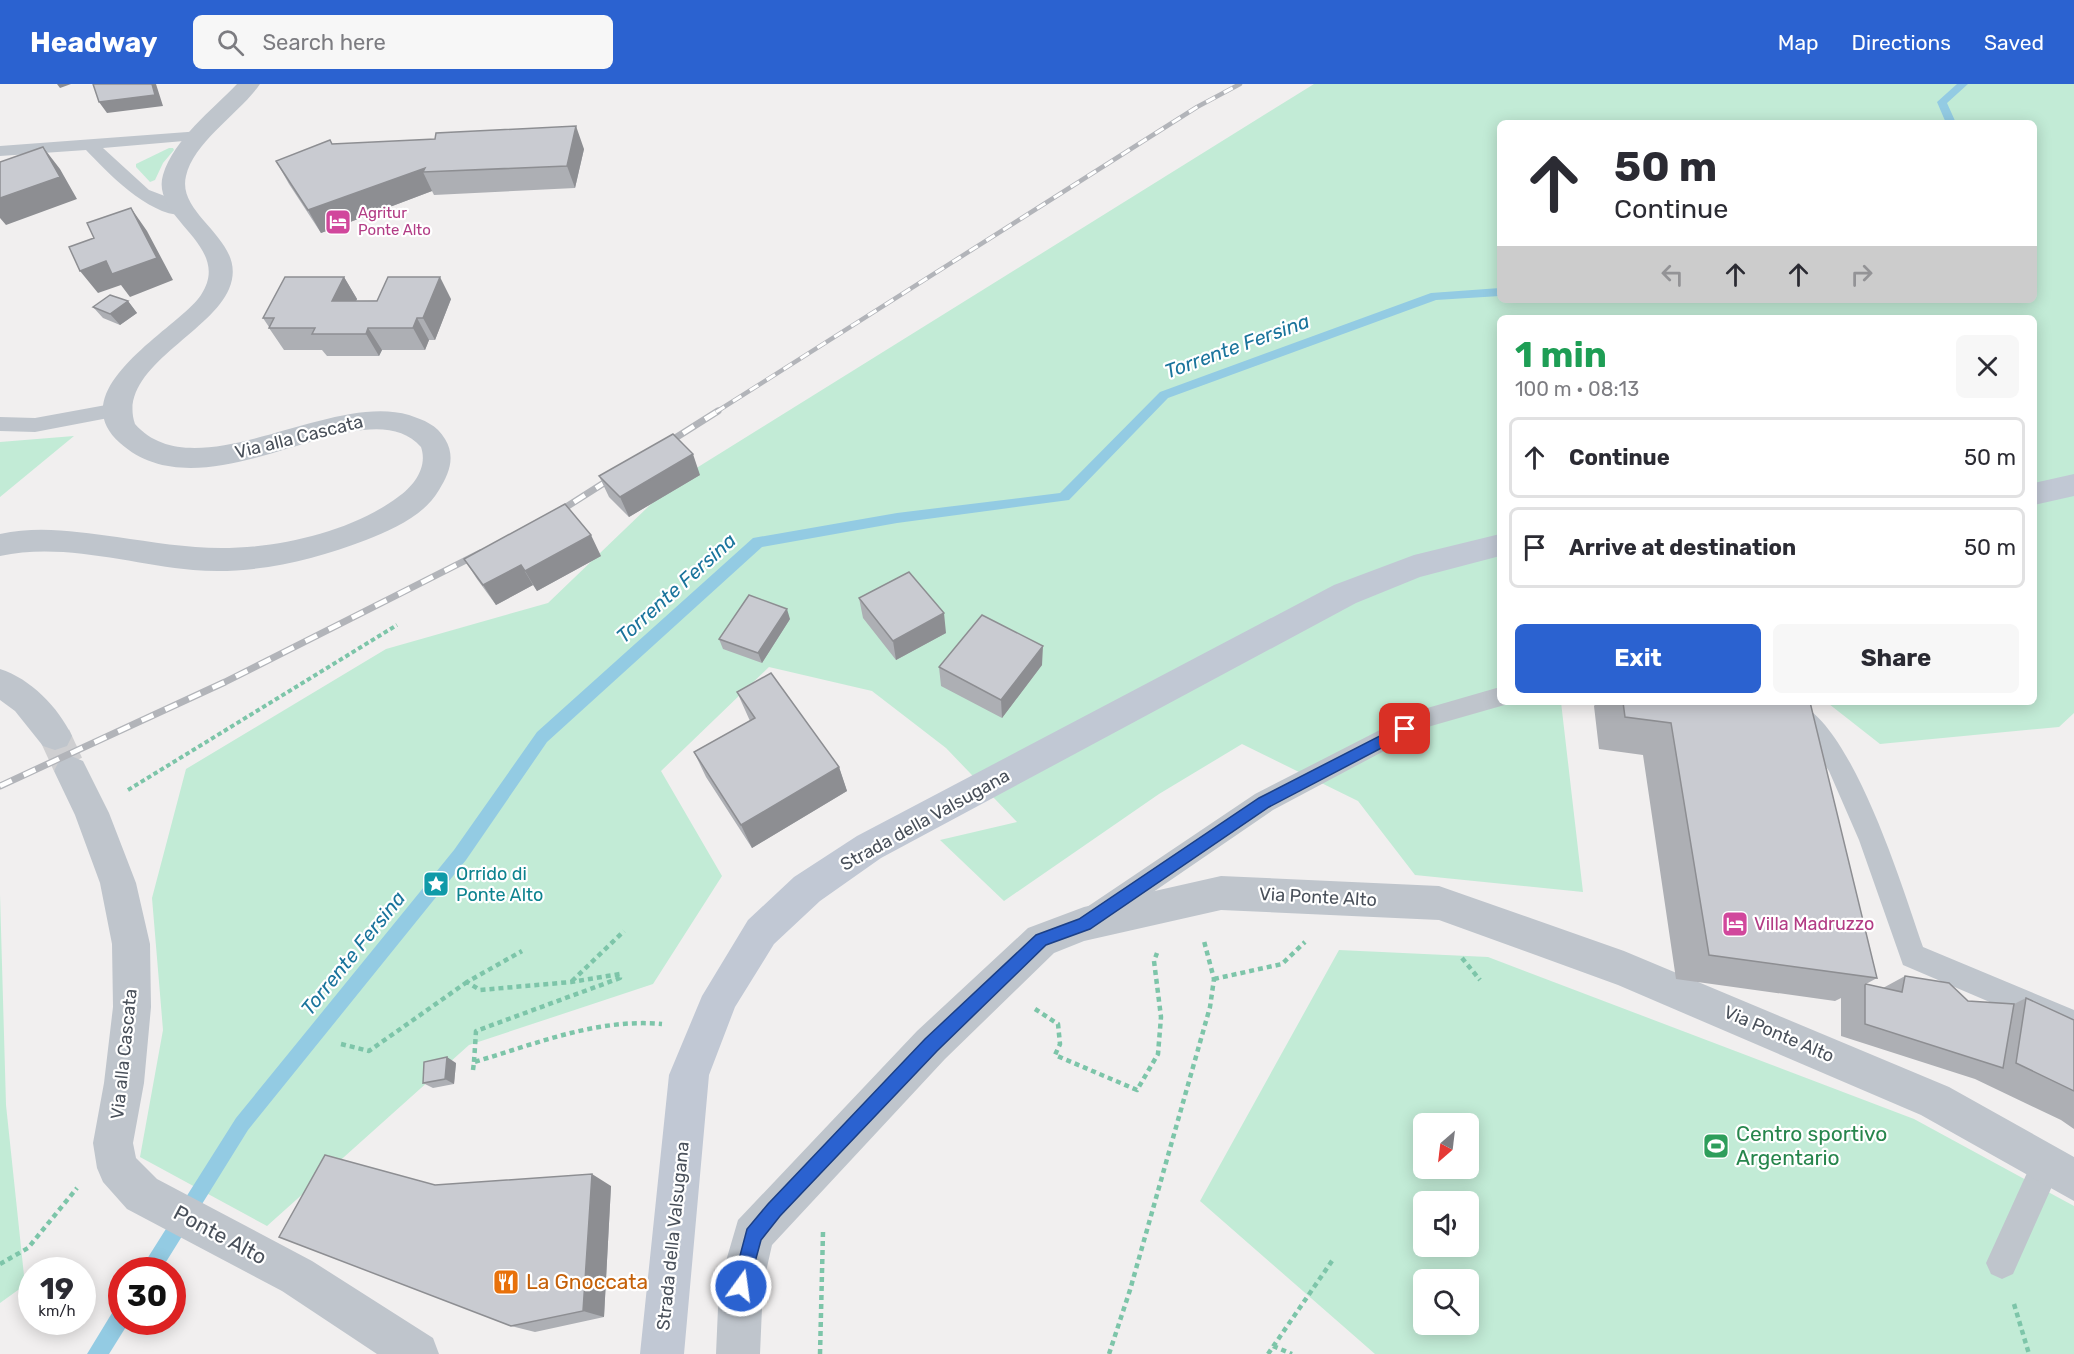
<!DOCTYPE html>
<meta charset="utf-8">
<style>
body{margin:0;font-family:Rubik,sans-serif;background:#f7f7f7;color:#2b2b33;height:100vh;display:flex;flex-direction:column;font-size:22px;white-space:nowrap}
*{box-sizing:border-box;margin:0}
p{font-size:20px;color:#7c7c81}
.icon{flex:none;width:33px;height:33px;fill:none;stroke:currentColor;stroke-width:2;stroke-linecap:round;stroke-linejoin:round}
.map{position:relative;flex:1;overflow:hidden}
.drawer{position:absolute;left:1497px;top:231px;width:540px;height:390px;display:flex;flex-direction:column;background:#fff;border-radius:9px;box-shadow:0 3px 15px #0003}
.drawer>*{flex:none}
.guide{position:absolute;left:1497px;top:36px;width:540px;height:183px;border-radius:9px;box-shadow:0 3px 15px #0003;background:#fff;color:#2b2b33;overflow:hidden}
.needle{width:39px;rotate:208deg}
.buttons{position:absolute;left:1413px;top:1029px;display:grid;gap:12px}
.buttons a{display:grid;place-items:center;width:66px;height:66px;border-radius:9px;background:#fff;box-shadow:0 3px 15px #0003;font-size:30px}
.speed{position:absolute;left:18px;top:1173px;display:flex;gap:12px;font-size:30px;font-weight:700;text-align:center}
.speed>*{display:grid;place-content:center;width:78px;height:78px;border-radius:50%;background:#fff;box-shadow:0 3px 15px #0003;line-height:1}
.speed small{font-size:15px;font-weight:400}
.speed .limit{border:9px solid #d22;background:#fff;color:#111}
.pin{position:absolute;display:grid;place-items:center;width:51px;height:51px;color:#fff;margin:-26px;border-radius:12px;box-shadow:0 3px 9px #0006}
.me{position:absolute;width:66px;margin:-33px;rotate:14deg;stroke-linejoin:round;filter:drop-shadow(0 0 4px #0008)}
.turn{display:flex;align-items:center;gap:21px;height:126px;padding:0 18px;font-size:27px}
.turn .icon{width:78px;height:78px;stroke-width:2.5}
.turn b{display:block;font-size:42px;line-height:51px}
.lanes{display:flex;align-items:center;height:57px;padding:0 18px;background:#0003;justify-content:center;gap:30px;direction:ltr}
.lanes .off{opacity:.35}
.round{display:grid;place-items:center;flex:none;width:63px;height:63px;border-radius:9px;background:#f7f7f7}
.overview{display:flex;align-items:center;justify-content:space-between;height:102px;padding:0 18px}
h1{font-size:36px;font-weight:700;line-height:45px;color:#1e9e55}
.button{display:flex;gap:12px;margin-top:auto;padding:12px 18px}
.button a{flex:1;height:69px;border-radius:9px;background:#2b62d0;color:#fff;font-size:24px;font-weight:700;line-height:69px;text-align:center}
.button a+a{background:#f7f7f7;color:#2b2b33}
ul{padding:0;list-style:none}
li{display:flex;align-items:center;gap:18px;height:81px;margin:0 12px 9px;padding:0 6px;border:3px solid #e1e1e2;border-radius:9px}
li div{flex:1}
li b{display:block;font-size:22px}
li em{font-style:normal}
header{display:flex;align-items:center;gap:36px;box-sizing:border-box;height:84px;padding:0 30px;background:#2b62d0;color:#fff}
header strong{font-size:28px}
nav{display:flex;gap:33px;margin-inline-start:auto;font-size:21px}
.search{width:420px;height:54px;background:#f7f7f7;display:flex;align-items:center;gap:15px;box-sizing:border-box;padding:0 21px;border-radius:9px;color:#7c7c81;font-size:22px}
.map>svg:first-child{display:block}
</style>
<header>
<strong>Headway</strong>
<div class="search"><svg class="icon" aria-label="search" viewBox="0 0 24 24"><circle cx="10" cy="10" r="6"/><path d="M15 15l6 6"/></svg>Search here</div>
<nav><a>Map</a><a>Directions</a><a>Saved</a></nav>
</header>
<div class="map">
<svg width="2074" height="1270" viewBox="0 0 2074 1270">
<rect width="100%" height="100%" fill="#f1efef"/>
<path fill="#c2ebd6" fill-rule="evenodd" d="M1314 0H2074V629L2059 643 1880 660 1829 620 1818 618H2034V234H1500V618H1561L1583 808 1415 791 1358 717 1242 660 1159 710 1004 817 940 756 1017 738 946 664 872 607 769 583 661 687 722 792 653 900 469 961 267 1142 140 1073 163 946 152 814 186 685 386 565 548 519 674 398ZM1500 39H2034V216H1500Z
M169 64H173L174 66 163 79 155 96 150 98 136 83V80Z
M74 352 0 413V358Z
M0 810 6 1021 25 1201 0 1219Z
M1339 866 1488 873 1914 1035 2074 1122V1270H1375L1200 1117ZM1424 1040H1468V1084H1424ZM1424 1118H1468V1162H1424ZM1424 1196H1468V1240H1424Z"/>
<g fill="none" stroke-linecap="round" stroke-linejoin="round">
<path fill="#93cbe3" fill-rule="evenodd" d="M1957 0H1968L1947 19 1956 39H1946L1937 18Z
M1500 204V212L1436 216 1168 314 1069 416 897 439 762 463 547 658 466 776 248 1046 161 1186H140L236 1034 454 766 537 648 753 454 897 429 1060 409 1160 308 1431 209Z
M122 1221V1238H129L109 1270H87L115 1224Z"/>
<path stroke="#cfcfd1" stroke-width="31" stroke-dasharray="31 16" stroke-linecap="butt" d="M55 652 71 687"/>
<path stroke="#7dc5a9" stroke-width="4" stroke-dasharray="4.5 3" stroke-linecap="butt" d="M128 706 397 541"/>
<path stroke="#7dc5a9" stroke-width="4.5" stroke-dasharray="5 4" stroke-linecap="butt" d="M1462 874 1480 896
M1214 895 1282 880 1305 858
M572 897 624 847
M1035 925 1058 940 1060 960 1055 971 1137 1006 1158 970 1161 933 1154 877 1157 869
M341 960 369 967 467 898
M474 978 476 947 620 894V890L571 898 480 906 467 898 522 867
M473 986 474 978C536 960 597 934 662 940
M0 1180 28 1164 77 1104
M2014 1220 2029 1270
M1273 1262 1292 1270
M820 1270 823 1148
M1109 1270 1130 1206 1210 923 1214 895 1204 857
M1268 1270 1334 1174"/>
<path fill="#bfc5cc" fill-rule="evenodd" d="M201 47 207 49 209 52 207 55 103 64 149 106 191 122 194 126 191 130C155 139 108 89 86 66L0 72V62Z
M117 319 124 321 127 326 124 331 35 348 0 347V333L35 334Z
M1500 603V618H1509L1508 620 1431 642 1273 726 1105 841 1096 844 1087 841 1083 832 1087 823 1255 710 1417 627Z
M1752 618C1765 618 1786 614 1798 619 1854 643 1903 806 1923 863L2074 926V954L1903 881 1859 756 1829 687 1804 650 1778 631 1756 625Z
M2047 1065 2058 1069 2062 1080 2013 1190 2002 1195 1991 1190 1986 1179 2036 1069Z"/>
<path fill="#bfc5cc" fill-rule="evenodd" d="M237 0H260C240 29 194 57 186 92 176 133 250 156 229 205 210 250 116 285 135 340 195 408 328 307 409 331 424 336 437 341 445 355 456 373 449 390 439 406 424 432 393 445 366 456 311 477 252 491 193 486 130 480 63 458 0 472V450C40 441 78 448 117 453 152 458 187 464 221 464 279 464 351 448 398 413 414 402 428 383 421 363 364 298 208 438 120 359 59 305 179 244 201 211 234 161 150 135 163 91 174 55 212 26 237 0Z
M0 585C31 595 58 623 72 652L67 662 55 666 43 662 15 627 0 616Z
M71 672 83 677 109 729 136 799 150 860 151 923 144 999 133 1059 136 1074 157 1095 312 1177 433 1254 439 1270H377L282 1207 127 1125 103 1098 97 1084 93 1059 104 999 113 923 112 860 100 799 75 731 54 687 59 677Z
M1221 792 1439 802 1624 867 1949 1003 2074 1073V1117L1921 1031 1618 901 1439 836 1221 826 1084 857 1054 869 945 975 772 1161 763 1201 760 1270H716L719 1201 738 1136 917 947 1028 844 1084 823Z"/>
<path fill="#c1c8d4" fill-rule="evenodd" d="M2074 390V412L2034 421V399Z
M1500 450V472L1420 493 1356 519 881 774 820 817 774 860 735 923 709 991 684 1270H640L669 991 702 912 748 836 794 793 857 752 1334 501 1414 471Z"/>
<defs>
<path id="rail-far1" d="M716 328 1197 23 1240 0"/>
<path id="rail" d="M661 363 718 327
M552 432 618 390
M0 702 225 598 480 469"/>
</defs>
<use href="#rail-far1" stroke="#b2b4b9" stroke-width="4.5"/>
<use href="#rail" stroke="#b2b4b9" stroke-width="7"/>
<use href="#rail-far1" stroke="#fff" stroke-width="3" stroke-dasharray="10" stroke-linecap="butt"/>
<use href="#rail" stroke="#fff" stroke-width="4.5" stroke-dasharray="13" stroke-linecap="butt"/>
</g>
<path fill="#adafb4" d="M332 60 584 65 575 104 434 111 432 107 321 149 289 100 276 77Z
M344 193 357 215 356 217 451 215 435 256H429L425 266H382L379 272H327L322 266H284L269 244V243L263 234Z
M128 217 137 229 120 241 103 234 93 223Z
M700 391 629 433 609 413 599 392Z
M601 472 537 507 533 501 496 521 477 495 464 475Z
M859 514 946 549 896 576 863 534Z
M790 535 762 579 723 565 719 555Z
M1042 581 1002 634 941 602 939 583Z
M737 608 839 683 847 707 752 764 706 693 694 668 750 637Z
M1597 618H1810L1877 894 1866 900 1883 904 1905 892 1968 917 2014 920 2026 914 2074 936V1045L2061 1036 1975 995 1841 952V914L1835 917 1676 895 1643 671 1599 665 1594 622Z
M456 979 454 1000 433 1004 423 999Z
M435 1101 611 1102 604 1233 535 1248 511 1242Z"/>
<path fill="#8d8e92" d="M57 0H71L60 4Z
M152 0H156L163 22 107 29 99 18Z
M576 42 584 65 575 104 567 82Z
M43 63 60 85 77 115 6 141 0 134V114Z
M425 84 423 88 432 107 321 149 308 126Z
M131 124 147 147 173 196 130 213 121 201 98 209 80 187Z
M344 193 357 215 346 239 332 217Z
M440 193 451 215 435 256 423 234Z
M128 217 137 229 120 241 110 230Z
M417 234 429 256 425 266 413 244Z
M368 244 382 266 379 272 366 250Z
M693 370 700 391 629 433 620 413Z
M591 451 601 472 537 507 525 487Z
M521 481 533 501 496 521 483 501Z
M787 525 790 535 762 579 758 569Z
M944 529 946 549 896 576 893 557Z
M1043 562 1042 581 1002 634 1001 616Z
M839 683 847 707 752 764 741 741Z
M447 973 456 979 454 1000 445 995Z
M592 1090 611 1102 604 1233 583 1227Z"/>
<path fill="#c9cbd1" stroke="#8d8e92" stroke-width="1.5" d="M93 0H152L155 11 99 18Z
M576 42 567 82 423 88 425 84 308 126 276 77 330 56 332 60 435 55 436 49Z
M43 63 60 93 0 114V78Z
M131 124 157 174 112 190 106 177 80 187 69 163 94 154 87 139Z
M285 193H344L332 217H377L388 193H440L423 234H417L413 244H368L366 250H312L315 244H269L274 234H263Z
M110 211 128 217 110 230 93 223Z
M673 350 693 370 620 413 599 392Z
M565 420 591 451 525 487 521 481 483 501 464 475Z
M909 488 944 529 893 557 859 514Z
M749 511 787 525 758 569 719 555Z
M982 531 1043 562 1001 616 939 583Z
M771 589 839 683 741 741 694 668 755 634 737 608Z
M1623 618H1810L1877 894 1709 871 1671 639 1625 633Z
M1905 892 1949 899 1968 917 2014 920 2003 984 1865 940V901L1866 900 1902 908Z
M2026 914 2074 936V1007L2016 979Z
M447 973 445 995 423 999 424 978Z
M325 1071 435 1101 592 1090 583 1227 511 1242 279 1153Z"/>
<path fill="#2b62d0" stroke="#1c4087" stroke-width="1.5" d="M1405 639 1410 641V649L1269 723 1090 845 1046 861 937 967 780 1132 761 1156 747 1208 741 1210 735 1208 732 1202 747 1145 768 1120 925 955 1036 851 1079 835 1259 714Z"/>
<defs>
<symbol id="hotel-square" viewBox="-11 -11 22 22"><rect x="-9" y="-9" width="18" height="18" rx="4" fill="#d1479c" stroke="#fff"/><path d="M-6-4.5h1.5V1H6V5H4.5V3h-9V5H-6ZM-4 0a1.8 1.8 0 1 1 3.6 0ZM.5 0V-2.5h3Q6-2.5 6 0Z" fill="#fff"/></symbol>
<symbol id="sight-square" viewBox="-11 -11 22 22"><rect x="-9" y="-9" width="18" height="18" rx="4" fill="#0f9aa8" stroke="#fff"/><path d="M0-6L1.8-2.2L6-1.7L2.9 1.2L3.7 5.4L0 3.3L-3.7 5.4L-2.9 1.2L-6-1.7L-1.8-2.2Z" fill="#fff"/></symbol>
<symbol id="stadium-square" viewBox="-11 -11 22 22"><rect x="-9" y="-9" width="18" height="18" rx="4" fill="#2e9e5b" stroke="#fff"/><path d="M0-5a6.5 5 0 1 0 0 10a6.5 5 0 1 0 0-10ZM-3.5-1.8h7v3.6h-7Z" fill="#fff"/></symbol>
<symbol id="restaurant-square" viewBox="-11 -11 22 22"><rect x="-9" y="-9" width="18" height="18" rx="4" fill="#e8710a" stroke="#fff"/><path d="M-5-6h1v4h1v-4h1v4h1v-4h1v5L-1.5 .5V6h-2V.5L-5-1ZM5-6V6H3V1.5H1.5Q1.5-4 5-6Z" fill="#fff"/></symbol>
</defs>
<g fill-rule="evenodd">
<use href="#hotel-square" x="323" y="123" width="30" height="30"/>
<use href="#sight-square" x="421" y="785" width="30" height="30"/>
<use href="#hotel-square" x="1720" y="825" width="30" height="30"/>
<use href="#stadium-square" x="1701" y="1047" width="30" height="30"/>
<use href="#restaurant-square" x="491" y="1183" width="30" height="30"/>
</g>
<g text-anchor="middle" stroke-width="4.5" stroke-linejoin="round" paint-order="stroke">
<g font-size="15" fill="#b23c85" stroke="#fff" text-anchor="start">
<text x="358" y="134">Agritur<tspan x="358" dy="17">Ponte Alto</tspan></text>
</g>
<g font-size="18" fill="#49505a" stroke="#fff">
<text transform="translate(299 353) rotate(-14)" y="6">Via alla Cascata</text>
<text transform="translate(925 736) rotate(-29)" y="6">Strada della Valsugana</text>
<text transform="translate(1318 813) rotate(3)" y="6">Via Ponte Alto</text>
<text transform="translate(1779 950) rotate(23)" y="6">Via Ponte Alto</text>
<text transform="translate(124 970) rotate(-84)" y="6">Via alla Cascata</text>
<text transform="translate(673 1152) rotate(-84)" y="6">Strada della Valsugana</text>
</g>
<g font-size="18" fill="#0d838f" stroke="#fff" text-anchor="start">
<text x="456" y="796">Orrido di<tspan x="456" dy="21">Ponte Alto</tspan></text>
</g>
<g font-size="18" fill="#b23c85" stroke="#fff" text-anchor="start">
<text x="1754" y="846">Villa Madruzzo</text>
</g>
<g font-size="20" font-style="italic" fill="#1a749c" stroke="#fff">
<text transform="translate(1237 262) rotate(-20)" y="7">Torrente Fersina</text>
<text transform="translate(676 504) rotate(-42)" y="7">Torrente Fersina</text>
<text transform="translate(353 869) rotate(-51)" y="7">Torrente Fersina</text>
</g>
<g font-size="21" fill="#27864d" stroke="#fff" text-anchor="start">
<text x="1736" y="1057">Centro sportivo<tspan x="1736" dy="24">Argentario</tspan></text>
</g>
<g font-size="21" fill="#49505a" stroke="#fff">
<text transform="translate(220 1151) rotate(28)" y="7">Ponte Alto</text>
</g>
<g font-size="21" fill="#c56008" stroke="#fff" text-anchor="start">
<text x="526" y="1205">La Gnoccata</text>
</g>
</g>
</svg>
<div class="buttons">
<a><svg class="needle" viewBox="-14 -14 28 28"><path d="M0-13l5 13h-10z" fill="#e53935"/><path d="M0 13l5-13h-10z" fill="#7c7c81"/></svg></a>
<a><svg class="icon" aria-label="sound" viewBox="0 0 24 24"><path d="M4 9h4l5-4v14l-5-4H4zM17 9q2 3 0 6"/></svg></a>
<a><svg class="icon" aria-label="search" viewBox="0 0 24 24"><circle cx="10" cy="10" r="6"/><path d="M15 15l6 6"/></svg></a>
</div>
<div class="speed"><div>19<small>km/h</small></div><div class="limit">30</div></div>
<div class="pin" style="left:1405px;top:645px;background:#d93025"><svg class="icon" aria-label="arrive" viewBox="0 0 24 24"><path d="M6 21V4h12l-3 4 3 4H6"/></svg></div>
<svg class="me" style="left:741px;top:1202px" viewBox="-20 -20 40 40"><circle r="17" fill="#2b62d0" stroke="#fff" stroke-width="3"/><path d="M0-11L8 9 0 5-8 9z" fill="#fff"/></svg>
<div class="guide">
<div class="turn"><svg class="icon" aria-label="ahead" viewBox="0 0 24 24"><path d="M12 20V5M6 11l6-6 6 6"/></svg><div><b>50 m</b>Continue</div></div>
<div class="lanes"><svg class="icon off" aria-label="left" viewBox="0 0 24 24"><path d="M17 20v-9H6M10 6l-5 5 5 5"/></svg><svg class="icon" aria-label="ahead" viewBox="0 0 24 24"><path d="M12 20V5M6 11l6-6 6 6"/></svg><svg class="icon" aria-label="ahead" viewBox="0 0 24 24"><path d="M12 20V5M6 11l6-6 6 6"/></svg><svg class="icon off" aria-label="right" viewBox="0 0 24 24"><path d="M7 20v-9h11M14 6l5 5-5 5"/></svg></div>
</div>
<section class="drawer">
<div class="overview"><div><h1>1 min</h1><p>100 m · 08:13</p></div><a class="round"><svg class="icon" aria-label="close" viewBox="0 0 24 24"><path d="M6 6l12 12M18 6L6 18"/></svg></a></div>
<ul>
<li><svg class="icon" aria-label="ahead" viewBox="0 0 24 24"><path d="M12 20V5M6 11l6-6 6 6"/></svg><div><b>Continue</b></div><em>50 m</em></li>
<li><svg class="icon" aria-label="arrive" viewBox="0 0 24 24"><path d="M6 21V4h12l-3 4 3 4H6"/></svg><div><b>Arrive at destination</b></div><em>50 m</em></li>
</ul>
<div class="button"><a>Exit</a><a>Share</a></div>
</section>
</div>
